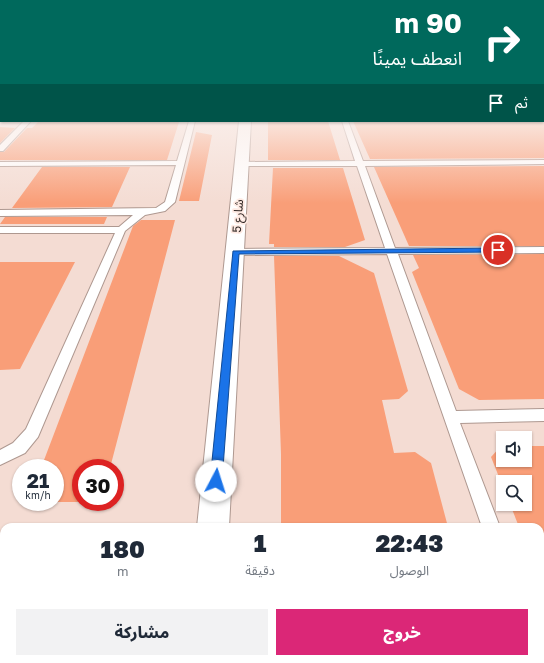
<!DOCTYPE html>
<html lang="ar">
<meta charset="utf-8">
<style>
body{margin:0;font-family:"Golos Text","Noto Sans Arabic",sans-serif;background:#f2f2f3;color:#1f2937;direction:rtl;height:100vh;display:flex;flex-direction:column;font-size:15px;white-space:nowrap}
*{box-sizing:border-box;margin:0}
p{font-size:13px;color:#747a83}
.icon{flex:none;width:22px;height:22px;fill:none;stroke:currentColor;stroke-width:2;stroke-linecap:round;stroke-linejoin:round}
.map{position:relative;flex:1;overflow:hidden;direction:ltr}
.details{position:absolute;left:0px;top:523px;width:544px;height:140px;display:flex;flex-direction:column;background:#fff;border-radius:12px 12px 0 0;box-shadow:0 1px 3px #0004;direction:rtl}
.details>*{flex:none}
.banner{position:absolute;left:0px;top:0px;width:544px;height:122px;box-shadow:0 1px 3px #0004;direction:rtl;background:#00695c;color:#fff;overflow:hidden}
.fabs{position:absolute;left:496px;top:431px;display:grid;gap:8px}
.fabs a{display:grid;place-items:center;width:36px;height:36px;border-radius:0px;background:#fff;box-shadow:0 1px 3px #0004;font-size:20px}
.speed{position:absolute;left:12px;top:459px;display:flex;gap:8px;font-size:20px;font-weight:700;text-align:center}
.speed>*{display:grid;place-content:center;width:52px;height:52px;border-radius:50%;background:#fff;box-shadow:0 1px 3px #0004;line-height:1}
.speed small{font-size:10px;font-weight:400}
.speed .limit{border:6px solid #d22;background:#fff;color:#111}
.pin{position:absolute;display:grid;place-items:center;width:34px;height:34px;color:#fff;margin:-17px;border:2px solid #fff;border-radius:50%;box-shadow:0 1px 4px #0007}
.me{position:absolute;width:44px;margin:-22px;rotate:5deg;stroke-linejoin:round;filter:drop-shadow(0 0 3px #0008)}
.turn{display:flex;align-items:center;gap:14px;height:84px;padding:0 16px;font-size:18px}
.turn .icon{width:52px;height:52px;stroke-width:2.5}
.turn b{display:block;font-size:28px;line-height:34px}
.then{display:flex;align-items:center;height:38px;padding:0 16px;background:#0003;gap:8px;font-size:15px}
.eta{display:flex;justify-content:space-evenly;align-items:center;height:68px;text-align:center}
.eta b{font-size:24px;font-weight:800;line-height:28px}
.primary-button{display:flex;gap:8px;margin-top:auto;padding:8px 16px}
.primary-button a{flex:1;height:46px;border-radius:0px;background:#db2777;color:#fff;font-size:16px;font-weight:800;line-height:46px;text-align:center}
.primary-button a+a{background:#f2f2f3;color:#1f2937}
.map>svg:first-child{display:block}
</style>
<div class="map">
<svg width="544" height="663" viewBox="0 0 544 663">
<rect width="100%" height="100%" fill="#f4dcd3"/>
<path fill="#f99e78" d="M39 121H150V122H179L167 160H0V152H4L27 128H32Z
M268 121H328L340 160H268Z
M353 121H544V158L370 159Z
M0 127 15 128 0 143Z
M196 132 212 135 199 201H179Z
M544 166V246H409L374 167Z
M42 167H130L112 207 12 208Z
M273 168H343L365 240 345 247H274V244H269Z
M5 217H107L104 224H0Z
M141 220H175L110 468H81V502H85H28H55V468H41L133 226Z
M544 254V399L479 400 459 389 412 272 419 268 413 255Z
M274 256H339L374 273 408 391 399 399 382 400 394 453 415 452 431 463 448 527H281V454Z
M0 262H75L20 369 0 370Z
M501 446H503V460H525V446H544V587L540 580V527H519L510 504H525V482H503V487L491 457Z"/>
<g fill="none" stroke-linecap="round" stroke-linejoin="round">
<defs>
<path id="service" d="M24 121H31L3 151H0V145Z
M189 121H195L175 202 165 211 145 215 125 231 38 437 25 453 0 465V450L13 443 26 429 115 233H0V227H119L133 215 0 216V210L156 208 165 202 176 165 0 166V162L177 161Z
M342 121H348L363 161 544 160V164L365 166 395 248 544 247V253L398 254 456 411 544 409V421L460 423 500 527H482L387 254 235 255 230 252 235 249 385 248 357 166H241L237 164 241 162 355 161Z
M540 646 544 647V663H531L529 659H540Z"/>
<path id="minor" d="M239 121H251L229 527H197Z
M167 659H235V663H167Z"/>
</defs>
<use href="#service" stroke="#ae9890" stroke-width="2"/>
<use href="#minor" stroke="#ae9890" stroke-width="2"/>
<use href="#service" fill="#fff" fill-rule="evenodd"/>
<use href="#minor" fill="#fff" fill-rule="evenodd"/>
</g>
<linearGradient id="sky" x2="0" y2="1"><stop stop-color="#69c4e6"/><stop offset="0.54" stop-color="#faefeb"/><stop offset="1" stop-color="#faefeb" stop-opacity="0"/></linearGradient>
<rect width="544" height="203" fill="url(#sky)"/>
<path fill="#1a73e8" stroke="#114b97" d="M498 248 501 249V252L239 254 222 481 221 485 216 486 212 485 210 481 233 251Z"/>
<g text-anchor="middle" stroke-width="3.5" stroke-linejoin="round" paint-order="stroke">
<g font-size="12" fill="#312825" stroke="#feeae3">
<text transform="translate(238 216) rotate(-86)" y="4">شارع 5</text>
</g>
</g>
</svg>
<div class="fabs">
<a><svg class="icon" aria-label="sound" viewBox="0 0 24 24"><path d="M4 9h4l5-4v14l-5-4H4zM17 9q2 3 0 6"/></svg></a>
<a><svg class="icon" aria-label="search" viewBox="0 0 24 24"><circle cx="10" cy="10" r="6"/><path d="M15 15l6 6"/></svg></a>
</div>
<div class="speed"><div>21<small>km/h</small></div><div class="limit">30</div></div>
<div class="pin" style="left:498px;top:250px;background:#d93025"><svg class="icon" aria-label="arrive" viewBox="0 0 24 24"><path d="M6 21V4h12l-3 4 3 4H6"/></svg></div>
<svg class="me" style="left:216px;top:481px" viewBox="-20 -20 40 40"><circle r="19" fill="#fff"/><path d="M0-13L10 11 0 6-10 11z" fill="#1a73e8"/></svg>
<div class="banner">
<div class="turn"><svg class="icon" aria-label="right" viewBox="0 0 24 24"><path d="M7 20v-9h11M14 6l5 5-5 5"/></svg><div><b>90 m</b>انعطف يمينًا</div></div>
<div class="then">ثم<svg class="icon" aria-label="arrive" viewBox="0 0 24 24"><path d="M6 21V4h12l-3 4 3 4H6"/></svg></div>
</div>
<section class="details">
<div class="eta">
<div><b>22:43</b><p>الوصول</p></div>
<div><b>1</b><p>دقيقة</p></div>
<div><b>180</b><p>m</p></div>
</div>
<div class="primary-button"><a>خروج</a><a>مشاركة</a></div>
</section>
</div>
